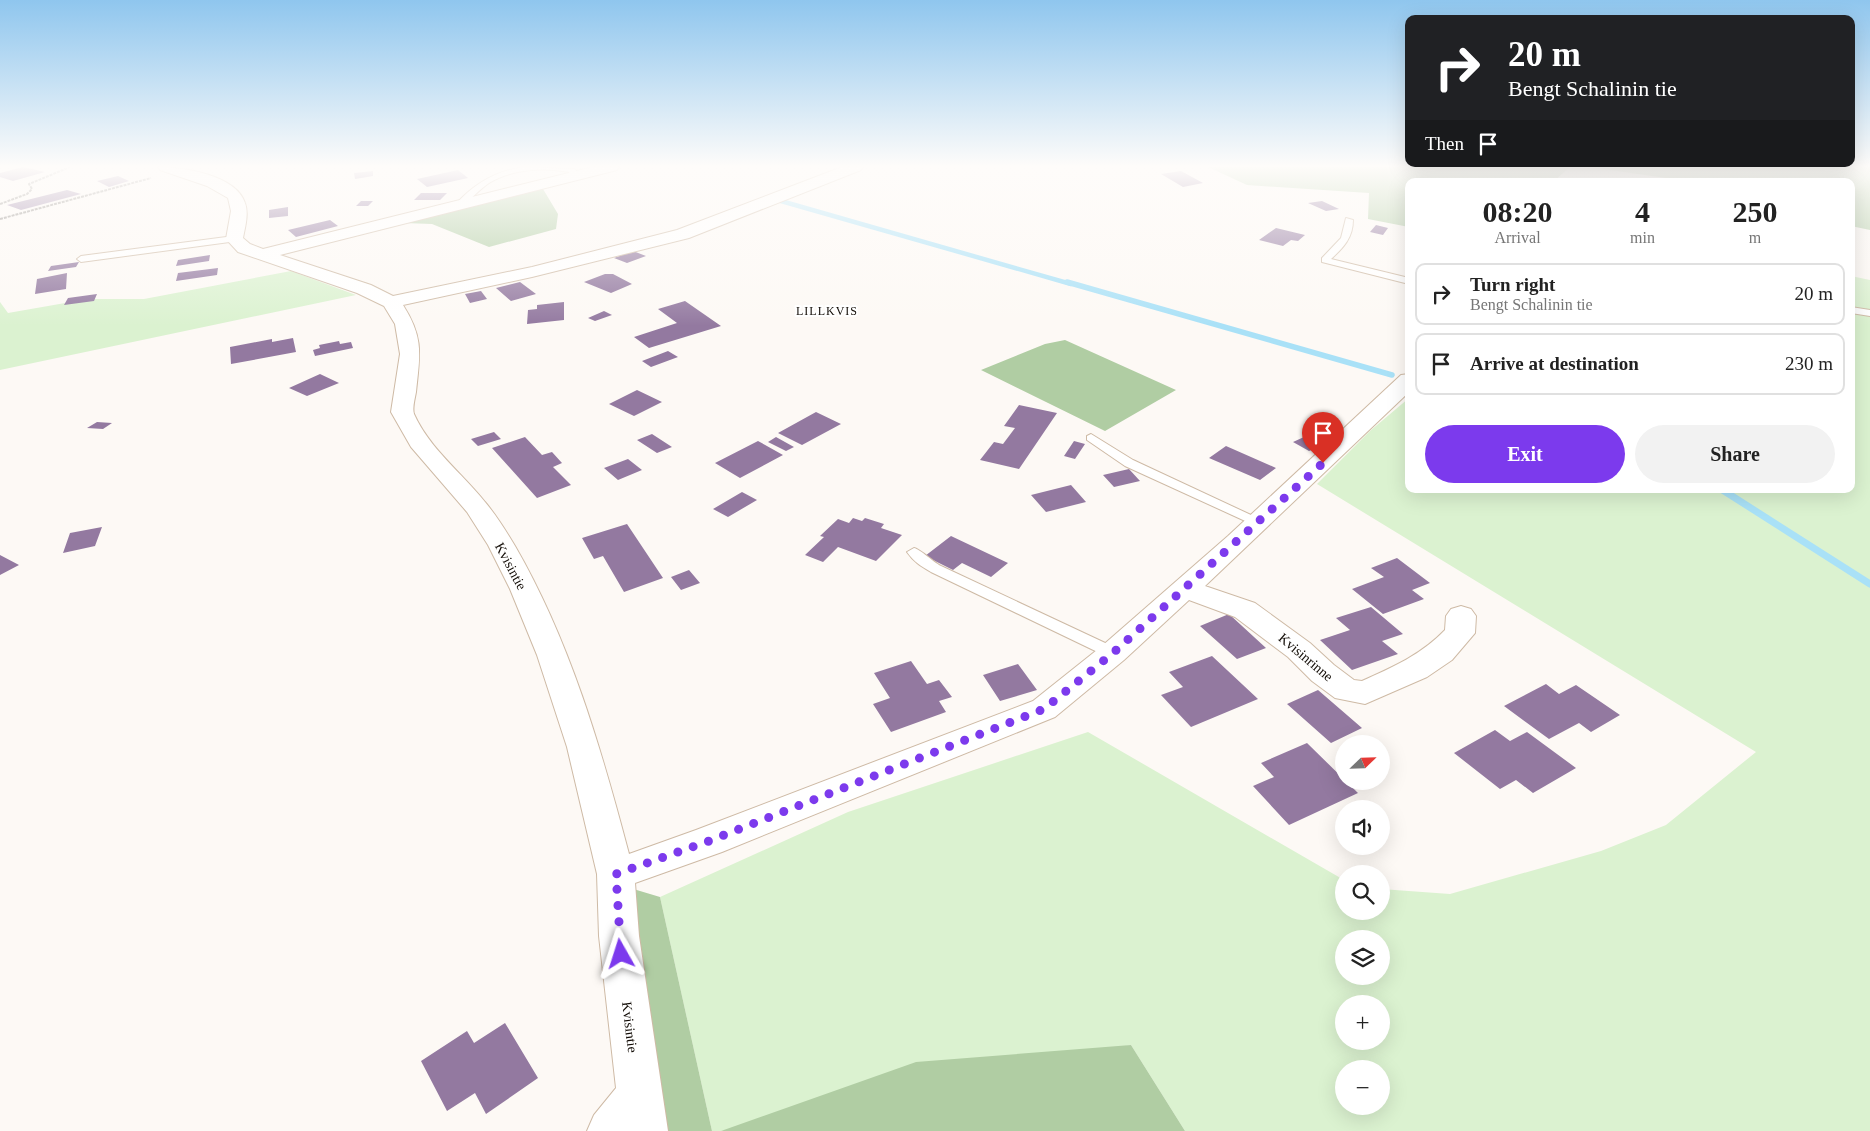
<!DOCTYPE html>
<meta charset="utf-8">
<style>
body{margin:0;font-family:Georgia,serif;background:#f2f2f2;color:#222;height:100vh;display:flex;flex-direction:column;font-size:19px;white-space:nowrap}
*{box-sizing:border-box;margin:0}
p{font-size:16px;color:#767676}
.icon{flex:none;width:28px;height:28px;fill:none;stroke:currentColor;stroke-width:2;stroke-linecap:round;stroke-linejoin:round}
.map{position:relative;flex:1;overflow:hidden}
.panel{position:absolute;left:1405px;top:178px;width:450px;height:315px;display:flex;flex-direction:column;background:#fff;border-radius:10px;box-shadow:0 5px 20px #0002}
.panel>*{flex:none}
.guide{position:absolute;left:1405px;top:15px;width:450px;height:152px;border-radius:10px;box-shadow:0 5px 20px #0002;background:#202124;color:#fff;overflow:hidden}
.needle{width:32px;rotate:67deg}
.fabs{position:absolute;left:1335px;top:735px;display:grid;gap:10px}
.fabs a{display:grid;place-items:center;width:55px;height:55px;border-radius:50%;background:#fff;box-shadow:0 5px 20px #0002;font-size:25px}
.pin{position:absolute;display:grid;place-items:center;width:42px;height:42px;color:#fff;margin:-51px -21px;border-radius:50% 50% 50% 0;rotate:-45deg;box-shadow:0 0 5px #0007}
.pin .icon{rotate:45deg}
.me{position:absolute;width:55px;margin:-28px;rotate:354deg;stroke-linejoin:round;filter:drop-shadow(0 0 4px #0008)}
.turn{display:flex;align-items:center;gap:18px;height:105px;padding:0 20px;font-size:22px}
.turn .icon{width:65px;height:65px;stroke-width:2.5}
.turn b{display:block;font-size:35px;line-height:42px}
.then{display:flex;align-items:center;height:48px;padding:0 20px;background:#0003;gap:10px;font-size:19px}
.eta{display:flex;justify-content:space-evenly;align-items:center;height:85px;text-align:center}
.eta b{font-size:30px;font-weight:800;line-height:35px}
.cta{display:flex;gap:10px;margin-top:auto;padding:10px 20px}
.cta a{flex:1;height:58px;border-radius:30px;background:#7c3aed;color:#fff;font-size:20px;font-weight:800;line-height:58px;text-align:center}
.cta a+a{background:#f2f2f2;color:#222}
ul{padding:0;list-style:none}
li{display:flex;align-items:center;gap:15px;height:62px;margin:0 10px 8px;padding:0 10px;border:2px solid #e0e0e0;border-radius:10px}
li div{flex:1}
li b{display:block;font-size:19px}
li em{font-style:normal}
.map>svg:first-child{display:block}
</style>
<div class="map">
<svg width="1870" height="1131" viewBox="0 0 1870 1131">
<rect width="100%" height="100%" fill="#fdf9f5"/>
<path fill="#dbf2d0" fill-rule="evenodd" d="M291 271 356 295 0 370V302L8 313 88 299H144Z
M1851 276 1870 280V1131H1185L1131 1045 721 1131H712L660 897 848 812 1088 732 1344 880V911H1381V889L1450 894 1601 851 1666 825 1756 752 1317 484 1370 431 1409 398V489H1851ZM1344 939H1381V976H1344ZM1344 1004H1381V1041H1344ZM1344 1069H1381V1106H1344Z"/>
<path fill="#b0cda3" d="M1208 167H1570L1554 181H1409V227L1368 219 1369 193 1247 185Z
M1589 167H1870V230L1851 226V181H1687Z
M543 189 558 214 556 229 489 247 432 224 404 223Z
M1065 340 1176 390 1105 431 981 370 1045 344Z
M620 885 660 897 712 1131H657Z
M1131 1045 1185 1131H721L916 1062Z"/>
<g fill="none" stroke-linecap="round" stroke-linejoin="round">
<path stroke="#a9e1f7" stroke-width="4.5" d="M781 201 1071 284"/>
<path stroke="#a9e1f7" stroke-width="5.5" d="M1067 282 1392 375"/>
<path stroke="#a9e1f7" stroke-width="7" d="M1721 489 1870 584"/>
</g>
<path fill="#9379a0" d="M23 167 45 172 13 181 0 177V173Z
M458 170 468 178 427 187 417 179Z
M373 171V176L355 179 354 173Z
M1181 171 1203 183 1183 187 1161 174Z
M118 176 129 181 109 187 97 181Z
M67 190 81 194 21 210 7 205Z
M421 193H447L440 200H414Z
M361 201H373L368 206H356Z
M1322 201 1339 209 1326 211 1308 203Z
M288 207V216L269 218V210Z
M330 220 338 226 296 237 288 230Z
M1376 225 1388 228 1383 235 1370 232Z
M1276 228 1305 235 1298 241 1291 240 1283 246 1259 240Z
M633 251 646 256 627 263 614 258Z
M210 255 209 261 176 266 178 260Z
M79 262 76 267 48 271 51 266Z
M218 268 217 275 176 281 178 273Z
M67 273 66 289 35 294 37 279Z
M605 274H613L632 284 611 293 584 282Z
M520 282 536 294 511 301 496 288Z
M481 291 487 299 470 303 465 294Z
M97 294 94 301 64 305 68 298Z
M685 301 721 326 649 348 634 337 677 323 658 309Z
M564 302V320L527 324 528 310 537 309V305Z
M604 311 612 315 595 321 588 318Z
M293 338 296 352 231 364 230 347 272 339V342Z
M339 341 340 344 351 342 353 348 315 356 313 350 320 348 319 345Z
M668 351 678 357 651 367 642 361Z
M320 374 339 383 307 396 289 388Z
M637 390 662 402 634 416 609 404Z
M1019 405 1057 413 1019 469 980 460 994 442 1003 444 1015 428 1004 426Z
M816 412 841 424 802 445 778 433Z
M97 422 112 423 103 429 87 428Z
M494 432 501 439 478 446 471 439Z
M652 434 672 447 657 453 637 440Z
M525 437 542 455 552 452 562 463 553 467 571 485 537 498 492 448Z
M776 437 794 447 786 451 768 442Z
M1304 437 1321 446 1309 451 1293 442Z
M758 441 783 455 740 478 715 463Z
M1074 441 1085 444 1075 459 1064 456Z
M1226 446 1276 468 1260 480 1209 458Z
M628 459 642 470 618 480 604 468Z
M1129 469 1140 481 1114 487 1103 475Z
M1071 485 1086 502 1046 512 1031 495Z
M742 492 757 500 728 517 713 509Z
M853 518 862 521 865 518 884 524 881 528 902 535 876 561 838 547 823 562 805 555 824 537 820 536 838 519 849 523Z
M627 524 663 578 624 592 603 556 594 559 582 538Z
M102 527 95 546 63 553 70 533Z
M951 536 1008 563 991 577 962 563 953 570 925 556Z
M0 555 19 565 0 575Z
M1397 558 1430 583 1412 590 1424 599 1383 614 1352 589 1384 577 1371 568Z
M689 570 700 583 681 590 671 577Z
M1371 607 1403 634 1382 641 1398 654 1352 670 1320 640 1350 630 1336 618Z
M1229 614 1266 648 1237 659 1200 626Z
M1212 656 1258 699 1191 727 1161 695 1183 687 1169 672Z
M911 661 927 684 939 680 952 697 939 701 946 712 891 732 873 704 890 698 874 673Z
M1018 664 1037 690 1000 701 983 675Z
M1546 684 1559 694 1576 685 1620 715 1591 732 1579 723 1549 739 1504 706Z
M1318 690 1362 728 1331 743 1287 704Z
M1495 730 1510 741 1527 732 1576 768 1533 793 1516 780 1500 789 1454 753Z
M1307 743 1358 793 1289 825 1253 786 1274 777 1261 763Z
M505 1023 538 1078 486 1114 475 1093 447 1111 421 1061 467 1031 474 1043Z"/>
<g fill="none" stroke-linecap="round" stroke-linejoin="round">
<defs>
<path id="service" d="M524 167 575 169 578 176 571 178 569 172C545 167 511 169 489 183 480 189 472 198 463 206L456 204C475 183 496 171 524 167Z
M1346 218 1353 220C1353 238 1343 248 1331 259L1409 278V284L1322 262V258L1341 238Z
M234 236 237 237V241L81 262 77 259 81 256Z
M1851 307 1870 310V316L1851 313Z
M1091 434 1133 460 1266 522 1259 526 1254 525 1125 466 1087 440V436Z
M914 548C920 549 933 562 941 566L1118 649 1121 653 1118 657H1108L931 572C921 566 914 562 907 552Z"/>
<path id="minor" d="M158 167C183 167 236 175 245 203 249 214 245 227 243 238L250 244 263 249 593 167H619L617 170 280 255 371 285 393 296 532 267 677 230 842 167H863L861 170 689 238 532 277 403 305C424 338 420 354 416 392 415 398 412 408 414 414 429 448 462 473 485 502 496 515 506 531 515 546 570 641 601 748 629 854L696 830 1033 701 1102 646 1228 536 1401 375 1409 374V392L1205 586 1255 603 1310 643 1334 665 1354 680 1362 681C1393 667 1421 655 1445 630L1446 616 1451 609 1461 606 1471 609 1476 616 1475 633 1452 660 1427 677 1365 704 1335 698 1312 681 1288 657 1235 617 1189 600 1124 660 1055 717 722 852 635 883 639 936 668 1131H587L594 1115 616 1088 599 936 597 874 567 747 537 655 510 589 488 545 467 512 411 447 391 412 400 354 395 324 384 306 357 293 238 252 226 239 231 211 228 198 207 186 160 170Z"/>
</defs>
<use href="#service" stroke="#cebaa5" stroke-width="2"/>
<use href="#minor" stroke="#cebaa5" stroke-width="2"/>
<path stroke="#88837e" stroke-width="2" stroke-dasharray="3 1" stroke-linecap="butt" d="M0 204 27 194 32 189 29 184 70 167
M0 219 151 178"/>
<use href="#service" fill="#fff" fill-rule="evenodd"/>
<use href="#minor" fill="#fff" fill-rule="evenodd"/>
</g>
<linearGradient id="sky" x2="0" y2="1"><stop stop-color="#8fc6ee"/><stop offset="0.51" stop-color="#fefcfa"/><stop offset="1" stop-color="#fefcfa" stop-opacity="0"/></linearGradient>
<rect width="1870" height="326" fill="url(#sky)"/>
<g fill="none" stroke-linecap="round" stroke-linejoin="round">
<path stroke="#7c3aed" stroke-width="9" stroke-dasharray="0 16.2" d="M621 954 616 874 709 841 1044 709 1113 653 1323 463"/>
</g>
<g text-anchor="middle" stroke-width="4" stroke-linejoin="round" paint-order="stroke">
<g font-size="12" letter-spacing="1" fill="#110b05" stroke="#fff">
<text x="827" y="315">LILLKVIS</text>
</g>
<g font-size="14" fill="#110b05" stroke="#fff">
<text transform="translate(511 566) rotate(62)" y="5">Kvisintie</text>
<text transform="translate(1306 657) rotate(40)" y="5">Kvisinrinne</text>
<text transform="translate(630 1027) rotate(83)" y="5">Kvisintie</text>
</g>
</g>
</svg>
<div class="fabs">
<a><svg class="needle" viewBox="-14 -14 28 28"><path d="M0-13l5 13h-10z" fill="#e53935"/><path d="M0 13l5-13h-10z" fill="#767676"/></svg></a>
<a><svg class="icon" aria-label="sound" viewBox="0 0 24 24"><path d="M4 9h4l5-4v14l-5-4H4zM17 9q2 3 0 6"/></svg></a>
<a><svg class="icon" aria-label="search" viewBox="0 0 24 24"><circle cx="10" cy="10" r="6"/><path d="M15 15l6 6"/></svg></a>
<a><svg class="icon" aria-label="layers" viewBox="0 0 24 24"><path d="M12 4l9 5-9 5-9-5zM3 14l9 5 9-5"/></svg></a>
<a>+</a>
<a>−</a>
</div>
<div class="pin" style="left:1323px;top:463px;background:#d93025"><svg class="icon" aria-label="arrive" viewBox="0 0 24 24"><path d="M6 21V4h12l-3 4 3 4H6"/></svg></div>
<svg class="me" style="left:621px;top:954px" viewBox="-20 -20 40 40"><path d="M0-17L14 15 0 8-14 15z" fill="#7c3aed" stroke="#fff" stroke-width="4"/></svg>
<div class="guide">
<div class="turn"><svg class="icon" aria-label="right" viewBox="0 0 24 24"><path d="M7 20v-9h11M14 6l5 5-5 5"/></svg><div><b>20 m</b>Bengt Schalinin tie</div></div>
<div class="then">Then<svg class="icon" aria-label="arrive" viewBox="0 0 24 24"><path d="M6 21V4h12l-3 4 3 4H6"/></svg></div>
</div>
<section class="panel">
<div class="eta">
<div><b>08:20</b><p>Arrival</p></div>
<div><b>4</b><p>min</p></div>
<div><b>250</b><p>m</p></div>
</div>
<ul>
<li><svg class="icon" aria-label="right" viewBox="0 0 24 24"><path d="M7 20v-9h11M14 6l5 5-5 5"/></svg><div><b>Turn right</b><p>Bengt Schalinin tie</p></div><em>20 m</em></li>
<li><svg class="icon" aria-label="arrive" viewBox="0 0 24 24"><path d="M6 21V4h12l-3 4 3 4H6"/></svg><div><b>Arrive at destination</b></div><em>230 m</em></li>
</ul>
<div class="cta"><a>Exit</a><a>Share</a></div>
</section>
</div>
